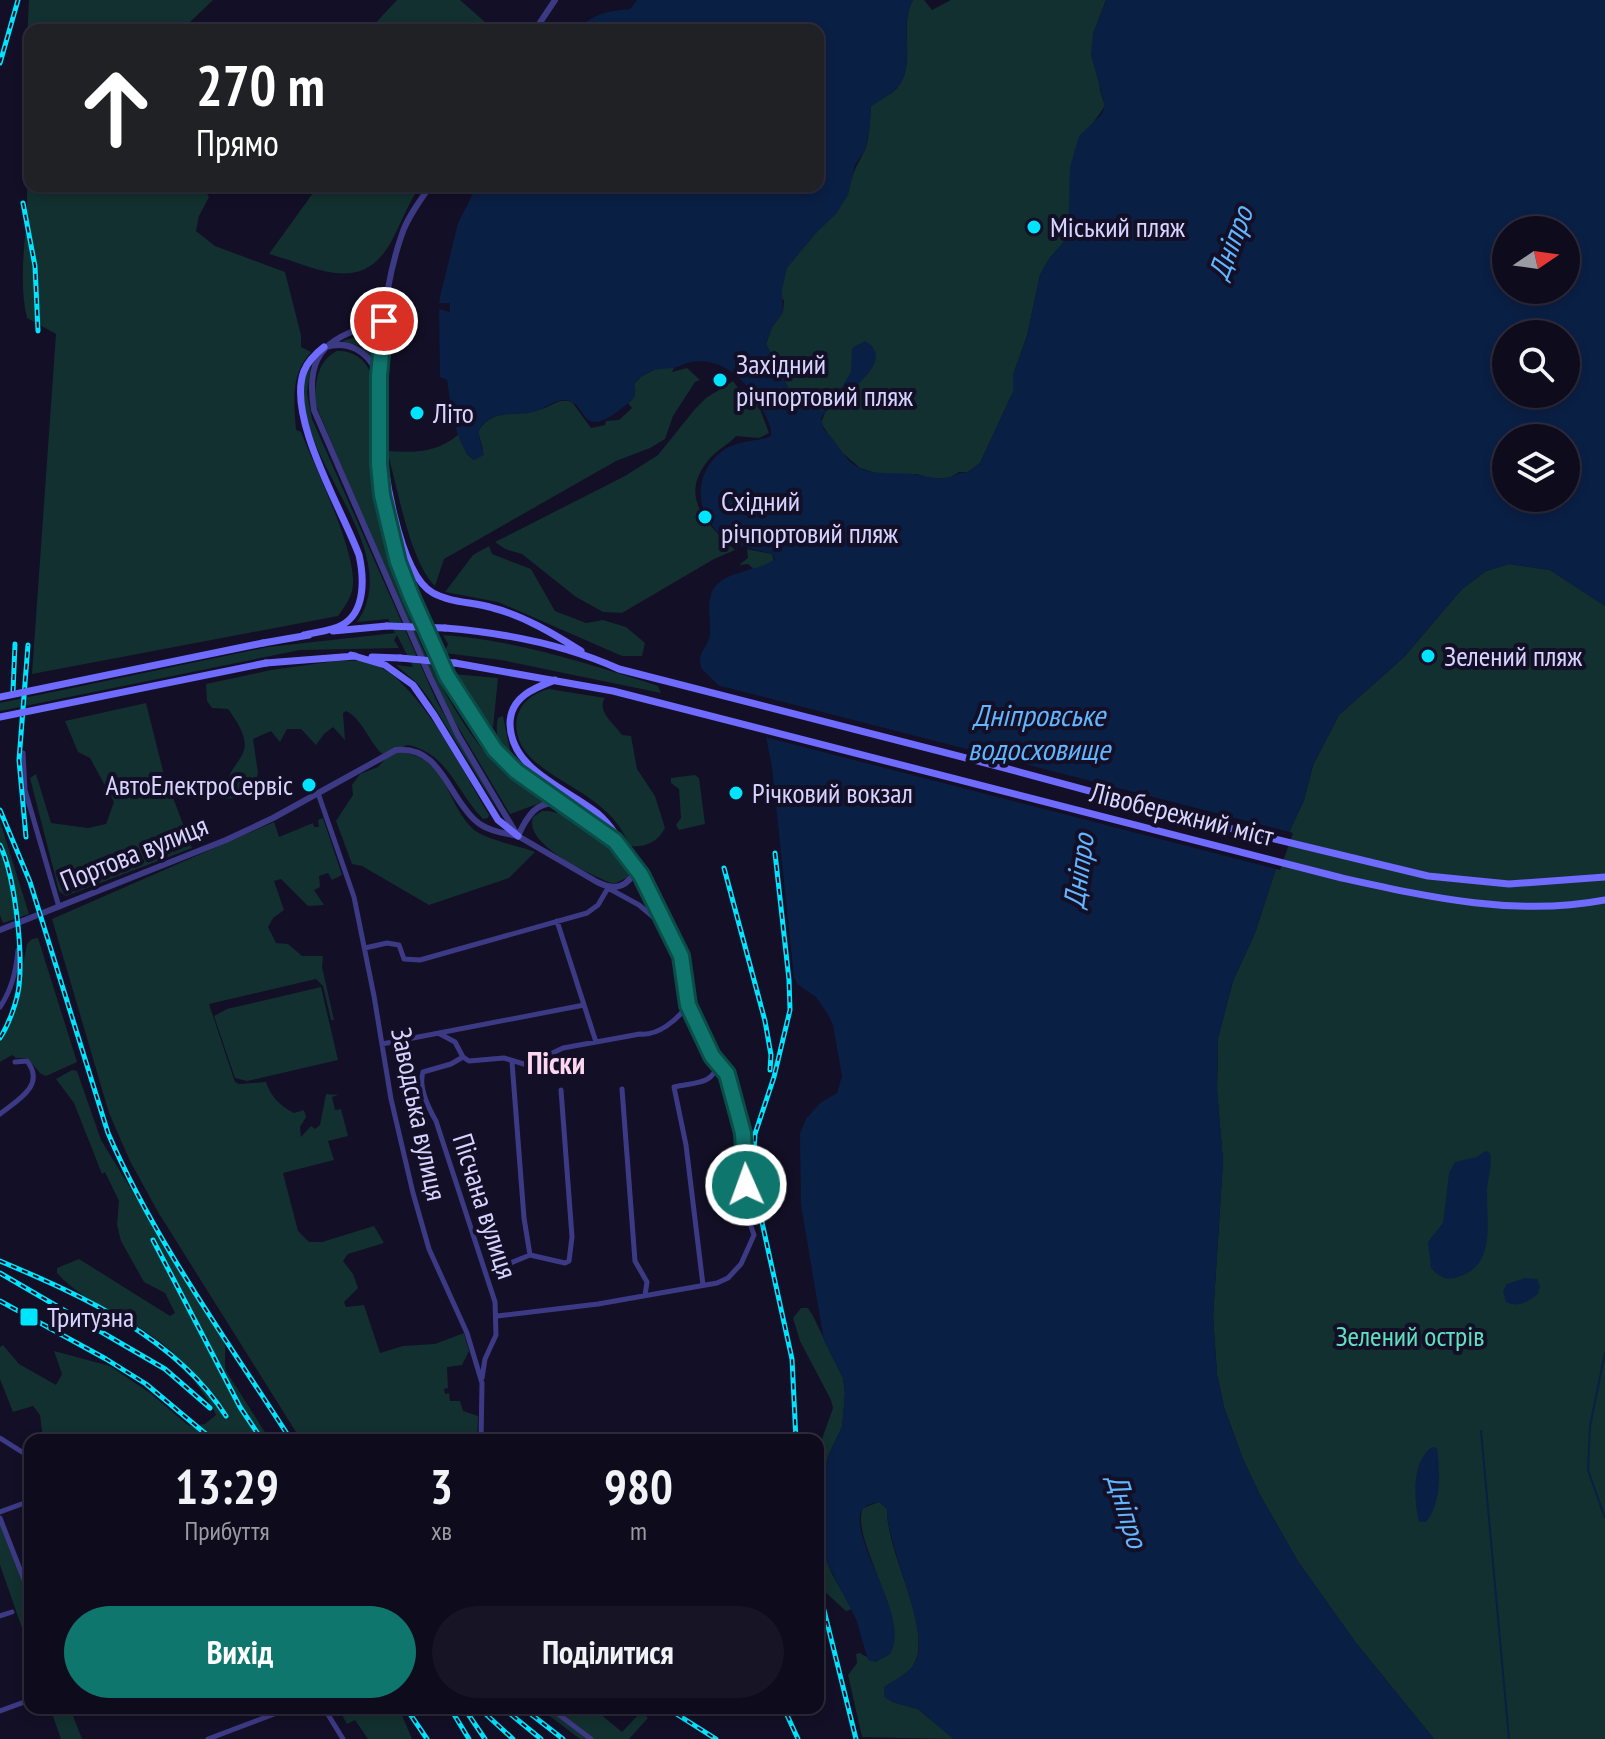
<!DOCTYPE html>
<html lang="uk">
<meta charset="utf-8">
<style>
body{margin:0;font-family:"PT Sans Narrow",sans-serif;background:#171425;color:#f1f3f6;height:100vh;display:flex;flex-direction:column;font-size:30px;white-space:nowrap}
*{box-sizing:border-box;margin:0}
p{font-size:26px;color:#9b9ba3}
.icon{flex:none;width:44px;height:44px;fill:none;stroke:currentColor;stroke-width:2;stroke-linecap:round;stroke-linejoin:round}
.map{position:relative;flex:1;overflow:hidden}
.side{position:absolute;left:24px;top:1434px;width:800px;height:280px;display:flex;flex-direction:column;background:#0e0b1c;border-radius:16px;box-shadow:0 4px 12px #0003,0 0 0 2px #2e2b3b}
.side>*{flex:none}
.top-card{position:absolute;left:24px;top:24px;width:800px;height:168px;border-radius:16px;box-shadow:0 4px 12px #0003,0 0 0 2px #2e2b3b;background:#202124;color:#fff;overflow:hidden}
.needle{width:52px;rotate:77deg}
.tools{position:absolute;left:1492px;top:216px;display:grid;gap:16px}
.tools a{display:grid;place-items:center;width:88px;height:88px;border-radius:50%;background:#0e0b1c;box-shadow:0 4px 12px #0003,0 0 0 2px #2e2b3b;font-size:40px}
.pin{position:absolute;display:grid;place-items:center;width:68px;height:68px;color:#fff;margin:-34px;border:4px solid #fff;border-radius:50%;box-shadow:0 2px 8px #0007}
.me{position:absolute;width:88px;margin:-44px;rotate:358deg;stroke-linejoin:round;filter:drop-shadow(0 0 6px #0008)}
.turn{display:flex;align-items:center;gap:28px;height:168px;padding:0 40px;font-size:36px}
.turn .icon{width:104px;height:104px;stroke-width:2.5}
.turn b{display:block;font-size:56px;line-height:68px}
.eta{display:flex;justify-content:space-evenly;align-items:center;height:136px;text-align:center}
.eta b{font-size:48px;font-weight:600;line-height:56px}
.cta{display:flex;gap:16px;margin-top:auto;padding:16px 40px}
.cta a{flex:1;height:92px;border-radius:48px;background:#0f766e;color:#fff;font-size:32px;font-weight:600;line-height:92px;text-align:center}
.cta a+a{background:#171425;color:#f1f3f6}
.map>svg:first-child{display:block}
</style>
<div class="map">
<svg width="1605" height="1739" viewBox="0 0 1605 1739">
<rect width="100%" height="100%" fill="#130f26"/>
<path fill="#12302f" d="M29 0H213L190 22 196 30H30V186H216L212 191 205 190 209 197 199 216 196 231 215 246 285 272 301 335V347L311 352C290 376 294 400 296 430L301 432C315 467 355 549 353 583 353 596 345 606 338 616L32 674 56 334 27 318C18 280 26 241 27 202 28 134 25 69 29 0Z
M397 0H460L494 30H369Z
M913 0H924L932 10 951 0H1106L1093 34 1100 90 1105 106 1093 123 1070 217 1068 237 1049 259 1040 275 1027 336 1013 375V392L980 463 968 472H959L949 478H929L917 474 882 475 860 468 838 449 821 423 826 410 833 405 823 411 819 410 790 392 766 344 772 327 783 312 784 301 776 289 773 276 852 178C855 166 862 158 866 147 870 133 869 120 871 106 878 101 886 97 893 92 920 68 897 29 913 0Z
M318 186H420C408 203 401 224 391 242 361 296 316 267 269 254Z
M376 332 375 362 360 346 342 341Z
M337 351C351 350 365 358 370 372 374 383 372 397 372 409 372 439 370 470 376 500 390 585 437 699 495 764 508 779 527 790 543 802L510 814 454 720 422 657 315 403C315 383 317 361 337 351Z
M311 364 307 393 312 419 436 700 501 815 430 700 418 684 396 665 413 667 397 635 394 640 399 648 300 650 0 711V703L268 647 395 633 388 619 357 622C412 544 269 438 311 364Z
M659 367 674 368 672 372 687 368 700 380 695 382 673 416 665 439 650 448 616 461 444 559 435 586C409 560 398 488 387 451 415 453 437 453 459 434L467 454 474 460 483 449 478 432C491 407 519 416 542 409 554 405 559 398 572 402L591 428 605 425 606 421 619 420 632 408 628 403C636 398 636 393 634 384L642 376Z
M733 381 743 395 757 401 769 433 759 438 736 436C729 444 720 448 712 456 676 495 705 522 735 550L714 559 622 613 603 612 576 597 522 554 505 549 495 542 625 476 658 455 695 409 706 398Z
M489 546 492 554 531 569 555 611 586 623 603 620 626 627 645 643 642 656H622L498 602 445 592 473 555Z
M747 549 772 554 774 561 755 570 748 564 739 565 748 558Z
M1509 564 1550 570 1605 606V1739H1434L1356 1643 1299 1563 1260 1495 1243 1459 1224 1407 1217 1374 1213 1317 1223 1161 1217 1090 1218 1038 1233 981 1255 933 1285 841 1304 800 1313 765 1339 715 1404 657 1462 589 1486 571Z
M443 635C512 640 577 660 643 681L658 686 661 693 501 660 444 653 448 644Z
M336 661C346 661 358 660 367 662 415 672 464 774 489 815L488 818 483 819C457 793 448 753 408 745L382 754C368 740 363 720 346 711L343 713 345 740 333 727 324 734 316 745 301 729H287L280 742 271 731 253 739 258 773 253 792 237 798 224 799C226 752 267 762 228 709L212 708 207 701 206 684 271 670Z
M453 674 498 678 493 728Z
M549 689 605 698C596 711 614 723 622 735L631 736 637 769 655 796 665 828C658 842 645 848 629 846 614 801 565 788 533 760 506 735 512 698 549 689Z
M146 703 163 771 192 848 66 896 59 891 30 778 36 774 51 823 88 828 106 824 114 802 90 758 78 752 65 721Z
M503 716 510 750 523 769C503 763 493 738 498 718Z
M399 752C449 758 443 798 472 828 482 839 520 846 535 852L509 878 429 905 362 866 352 864 336 821 353 795 352 785 360 774 378 767 386 758Z
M695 775 699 778 705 824 679 830 676 825 681 818 679 789 671 783V778Z
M542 811C569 809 635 846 628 877L614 884C592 875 523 845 533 817Z
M323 818 342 875 332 880 328 873 319 876 320 887 314 890 324 905 308 906 281 879 274 881 284 910 273 918 268 927 276 943 288 944 302 956H323L322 967 334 1020H331L323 986 316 979 209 1004 235 1082 239 1084 266 1082C271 1097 280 1106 294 1113L304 1110 306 1117 300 1127 301 1137 311 1126 315 1129 320 1125 326 1094 338 1095 332 1097 335 1110 341 1109 348 1136 328 1141 334 1160 283 1173 298 1231 309 1242H322L374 1226 384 1243 348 1254 343 1261 353 1274 358 1288 344 1302 346 1307 364 1305 380 1353 403 1346 435 1344 464 1333 469 1351 462 1365 447 1367 448 1388 444 1389 445 1394 449 1393 450 1401H460L463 1411 478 1416 477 1440H301L158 1212 130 1161 109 1113 52 919 274 822 279 837 313 823 314 827H319L318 820Z
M0 821 29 914 3 923 0 915Z
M38 938 77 1062 46 1076 41 1074 27 1058H16L12 1055 0 1062V1041L13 1017 27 944 32 939Z
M321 987 338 1060 247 1081 235 1078 214 1016 227 1009Z
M72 1070 77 1071 101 1140 223 1340C228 1351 223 1359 226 1371L270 1440H43L40 1415 33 1406 13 1412 0 1379V1347L3 1345 19 1364 56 1385 62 1374 54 1351 110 1366 150 1393 189 1426 205 1424 216 1415 212 1406C199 1388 186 1366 171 1351 137 1319 87 1307 57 1273V1268L79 1259 170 1316 175 1313 165 1293 144 1282 121 1241 117 1225 119 1201 105 1172 102 1174 74 1103 56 1079Z
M801 1308H808L813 1316 843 1378 845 1394 842 1427 829 1454 818 1494V1450L833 1408 831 1400 800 1341 793 1318Z
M879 1502 887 1509C887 1553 924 1610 918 1653 917 1662 898 1692 892 1702L918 1709 954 1739 862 1737 848 1675 857 1663 856 1654 860 1653 875 1662 890 1654C904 1605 850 1538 863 1508Z
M0 1522 30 1601V1651L0 1565Z
M818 1538 832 1574 852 1609 846 1611 824 1591 818 1577Z
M50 1708H70L82 1739H61Z
M329 1708H399L412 1739H368L355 1720 347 1724 342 1715H335Z
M539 1708H593L622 1732 641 1712 648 1718 629 1739H580Z"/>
<path fill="#0a1f44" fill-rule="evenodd" d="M637 0H913C897 29 920 68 893 92 886 97 878 101 871 106L870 127 865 150 855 165 848 195 836 214 818 231 787 268 782 290 783 312 772 327 766 344 790 391 807 405 823 411 835 399 851 372 852 348 865 341C903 363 831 401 821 418L824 430C834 437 844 459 856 466 873 476 893 472 912 474 923 475 933 479 944 478 953 477 958 472 968 472L980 463 1013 392V375L1027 336 1040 275 1049 259 1068 237 1070 167 1079 136 1101 115 1105 106 1091 55 1093 34 1106 0H1605V606L1550 570 1509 564 1486 571 1462 589 1404 657 1339 715 1313 765 1304 800 1285 841 1255 933 1233 981 1218 1038 1217 1090 1223 1161 1213 1317 1217 1374 1224 1407 1243 1459 1260 1495 1299 1563 1356 1643 1434 1739H954L918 1709 892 1702 884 1697V1687C896 1679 912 1672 917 1658 928 1626 887 1547 887 1509L879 1502C872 1503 861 1506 860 1515 856 1551 911 1619 890 1654L875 1662 868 1660 856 1619 823 1555 818 1538V1494L829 1454 842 1427 845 1394 843 1378 824 1341 801 1205 800 1134 806 1119 820 1103 837 1093 842 1076 833 1025 827 1013 816 997 797 984 794 977 772 767 766 737 759 726 702 669C695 653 708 649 710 634 711 621 707 608 711 595 717 570 758 573 775 559L772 554C753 548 735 548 720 534 693 510 694 470 725 449 736 442 753 441 766 438L771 436C772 426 766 417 761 407 746 381 724 357 691 362 685 363 679 367 673 368 654 370 649 368 634 384 637 396 634 398 626 405 576 446 590 400 564 400 554 400 544 409 534 412 513 417 490 408 478 432L484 455 474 460C455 447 451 403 447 380L440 377 439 309 450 312V303H439L440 297 458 223 477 186H818V30H577C592 14 608 11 630 9ZM1506 230H1566V290H1506ZM1506 334H1566V394H1506ZM1506 438H1566V498H1506Z
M1485 1151 1490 1153C1493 1167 1486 1182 1487 1197 1487 1227 1495 1266 1458 1277 1446 1281 1439 1277 1431 1268L1428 1242 1443 1223 1449 1173 1455 1162 1477 1157Z
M1525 1278 1537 1279 1540 1287 1538 1294C1528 1302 1518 1308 1506 1302L1503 1291 1507 1284Z
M1432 1447 1437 1448C1440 1472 1442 1502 1426 1522H1419C1414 1500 1411 1462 1432 1447Z"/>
<path fill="#130f26" d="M713 684 1293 833 1280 870 761 736Z"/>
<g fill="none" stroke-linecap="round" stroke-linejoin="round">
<path stroke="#0a1f44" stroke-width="2" d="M1605 1353 1590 1426 1588 1470 1605 1518
M1481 1431 1509 1739"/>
<path stroke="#3d3a85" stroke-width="5" d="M23 753 25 790 59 907
M318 793 354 897 374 996 391 1099 413 1193 429 1249 467 1333 482 1383 481 1440
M557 921 596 1042
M365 948 387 943 399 945 404 959 420 960 587 913 598 905 608 888 639 905 664 926
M0 1007C12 989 16 971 18 950
M440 1034 455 1042 463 1057 451 1064 423 1072C418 1087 428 1107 436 1121L495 1302 496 1335 485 1359 482 1378
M382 1044 584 1005
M463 1057 469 1061 504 1058 527 1065 563 1048 640 1034C658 1036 677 1020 687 1006
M622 1089 635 1261 647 1282 645 1295
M0 1114C18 1100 46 1085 27 1061L15 1062
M530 1255 565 1263 569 1261 572 1237 561 1090
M486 1273 530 1255 524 1218 512 1062
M703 1285 686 1145 674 1087C693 1082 713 1086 718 1063
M497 1316 598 1304 717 1283 728 1278 741 1264 754 1235 744 1207 746 1172 743 1133 727 1074 712 1056 688 1005 681 956 633 861
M0 1438 30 1457
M0 1512 30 1501
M0 1518 30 1595
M0 1616 12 1612
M324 1708 343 1739
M550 1708 591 1739
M0 1711 30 1700
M208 1739 290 1708"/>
<path stroke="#3d3a85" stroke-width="6" d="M535 30 555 0
M325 347C349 340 367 351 377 372
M379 423C379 361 381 294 402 234 408 216 420 201 430 186
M379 442C378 512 401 574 429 636 447 676 468 717 497 752 515 773 540 790 563 805 585 819 617 834 630 858 633 863 633 869 633 875 623 890 611 889 597 882L518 836 501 808 458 735 430 677 314 410C304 349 331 336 384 321
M0 930 226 840 273 818 396 750C441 745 448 797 476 821 487 831 504 833 518 836 527 816 536 801 560 803"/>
<path stroke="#6f6bff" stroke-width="7" d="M379 421C383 461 397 573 433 593 451 603 474 602 493 608 524 616 554 634 581 651
M445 628C505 633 564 644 619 669L1001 767 1208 823 1428 876 1509 884 1605 877
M333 631 387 626
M304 635C316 632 331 631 342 625 366 612 364 577 359 555 342 509 286 417 304 371 308 361 315 354 324 347
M263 643 309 635
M351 655 385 665 413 685 434 715 498 820 518 836
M372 657 400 658
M266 663 355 656
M455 663 613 691 1342 878C1428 897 1516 917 1605 900
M555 680C534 688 510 697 510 724 511 770 566 788 597 813 611 825 621 842 630 858"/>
<defs>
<path id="rail" d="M0 63 18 0
M23 203 35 266 38 331
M13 692 15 644
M0 810 30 882 108 1133C155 1242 227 1340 291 1440
M26 837 19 760 28 645
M0 845C15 876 23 951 19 986 17 1002 9 1024 0 1038
M775 853 789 980 790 1010 774 1077 755 1134 754 1154 758 1204 792 1359 796 1440
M724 868 765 1021 771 1055 770 1070
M153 1240 240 1407 262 1440
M0 1261C83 1296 176 1338 226 1416
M0 1273 165 1369 210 1408
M0 1301 106 1359 146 1384 213 1440
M818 1586 856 1739
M406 1708 427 1739
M450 1708 469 1739
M464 1708 485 1739
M479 1708 513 1739
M503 1708 541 1739
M523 1708 563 1739
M667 1708 716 1739
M787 1715 798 1739"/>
</defs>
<use href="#rail" stroke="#00e5ff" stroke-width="5"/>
<use href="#rail" stroke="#130f26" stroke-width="2" stroke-dasharray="6" stroke-linecap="butt"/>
<path stroke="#6f6bff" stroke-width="7" d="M387 626 445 628
M400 658 455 663
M0 697 263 643
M0 717 266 663"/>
</g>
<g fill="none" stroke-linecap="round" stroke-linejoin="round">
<defs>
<path id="route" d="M384 321 379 376V464L382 495 398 562 412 598 447 676 495 750 516 771 615 841 641 875 681 956 688 1005 712 1056 727 1074 743 1133 746 1185"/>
</defs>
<use href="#route" stroke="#0a4d48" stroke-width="20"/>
<use href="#route" stroke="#0f766e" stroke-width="14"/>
</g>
<g fill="#00e5ff" stroke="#130f26" stroke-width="3">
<circle cx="1034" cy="227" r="8"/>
<circle cx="720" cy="380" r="8"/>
<circle cx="417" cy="413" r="8"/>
<circle cx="705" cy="517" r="8"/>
<circle cx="1428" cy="656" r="8"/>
<circle cx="309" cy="785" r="8"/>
<circle cx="736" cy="793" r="8"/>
<rect x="19" y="1307" width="20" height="20" rx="4"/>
</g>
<g text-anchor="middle" stroke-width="8" stroke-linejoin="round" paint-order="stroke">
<g font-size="28" fill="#d9d4ff" stroke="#130f26" text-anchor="start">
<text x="1050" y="237">Міський пляж</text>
<text x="736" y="374">Західний<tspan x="736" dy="32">річпортовий пляж</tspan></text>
<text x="433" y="423">Літо</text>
<text x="721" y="511">Східний<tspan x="721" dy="32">річпортовий пляж</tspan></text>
<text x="1444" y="666">Зелений пляж</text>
<text x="293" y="795" text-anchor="end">АвтоЕлектроСервіс</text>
<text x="752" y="803">Річковий вокзал</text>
<text x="47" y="1327">Тритузна</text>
</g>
<g font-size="28" fill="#d9d4ff" stroke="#130f26">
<text transform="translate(1182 814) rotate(14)" y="10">Лівобережний міст</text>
<text transform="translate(134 853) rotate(-22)" y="10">Портова вулиця</text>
<text transform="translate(419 1114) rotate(78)" y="10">Заводська вулиця</text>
<text transform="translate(485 1206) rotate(72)" y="10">Пісчана вулиця</text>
</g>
<g font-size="28" fill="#5fe0c0" stroke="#130f26">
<text x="1410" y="1346">Зелений острів</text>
</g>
<g font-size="30" font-style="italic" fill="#62b6ff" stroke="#130f26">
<text transform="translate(1231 243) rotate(-69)" y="10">Дніпро</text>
<text x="1039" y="726">Дніпровське<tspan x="1039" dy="34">водосховище</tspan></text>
<text transform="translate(1079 871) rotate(-82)" y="10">Дніпро</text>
<text transform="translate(1127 1511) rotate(73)" y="10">Дніпро</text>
</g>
<g font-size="30" font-weight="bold" fill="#ffd6f0" stroke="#130f26">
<text x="556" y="1074">Піски</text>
</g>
</g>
</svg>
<div class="tools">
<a><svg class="needle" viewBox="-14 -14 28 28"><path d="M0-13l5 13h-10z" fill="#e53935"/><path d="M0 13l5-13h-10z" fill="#9b9ba3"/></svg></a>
<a><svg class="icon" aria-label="search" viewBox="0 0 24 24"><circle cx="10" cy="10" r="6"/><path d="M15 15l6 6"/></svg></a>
<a><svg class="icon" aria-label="layers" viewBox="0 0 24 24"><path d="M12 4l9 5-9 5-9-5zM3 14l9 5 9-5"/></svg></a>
</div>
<div class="pin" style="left:384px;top:321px;background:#d93025"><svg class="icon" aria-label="arrive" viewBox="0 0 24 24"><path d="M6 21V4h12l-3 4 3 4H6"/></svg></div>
<svg class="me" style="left:746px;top:1185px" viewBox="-20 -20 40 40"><circle r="17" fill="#0f766e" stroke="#fff" stroke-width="3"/><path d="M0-11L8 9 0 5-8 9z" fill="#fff"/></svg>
<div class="top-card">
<div class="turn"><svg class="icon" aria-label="ahead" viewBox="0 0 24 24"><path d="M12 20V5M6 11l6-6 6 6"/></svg><div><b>270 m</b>Прямо</div></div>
</div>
<section class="side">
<div class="eta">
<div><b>13:29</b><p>Прибуття</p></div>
<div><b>3</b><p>хв</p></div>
<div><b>980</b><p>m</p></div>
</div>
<div class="cta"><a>Вихід</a><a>Поділитися</a></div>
</section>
</div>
